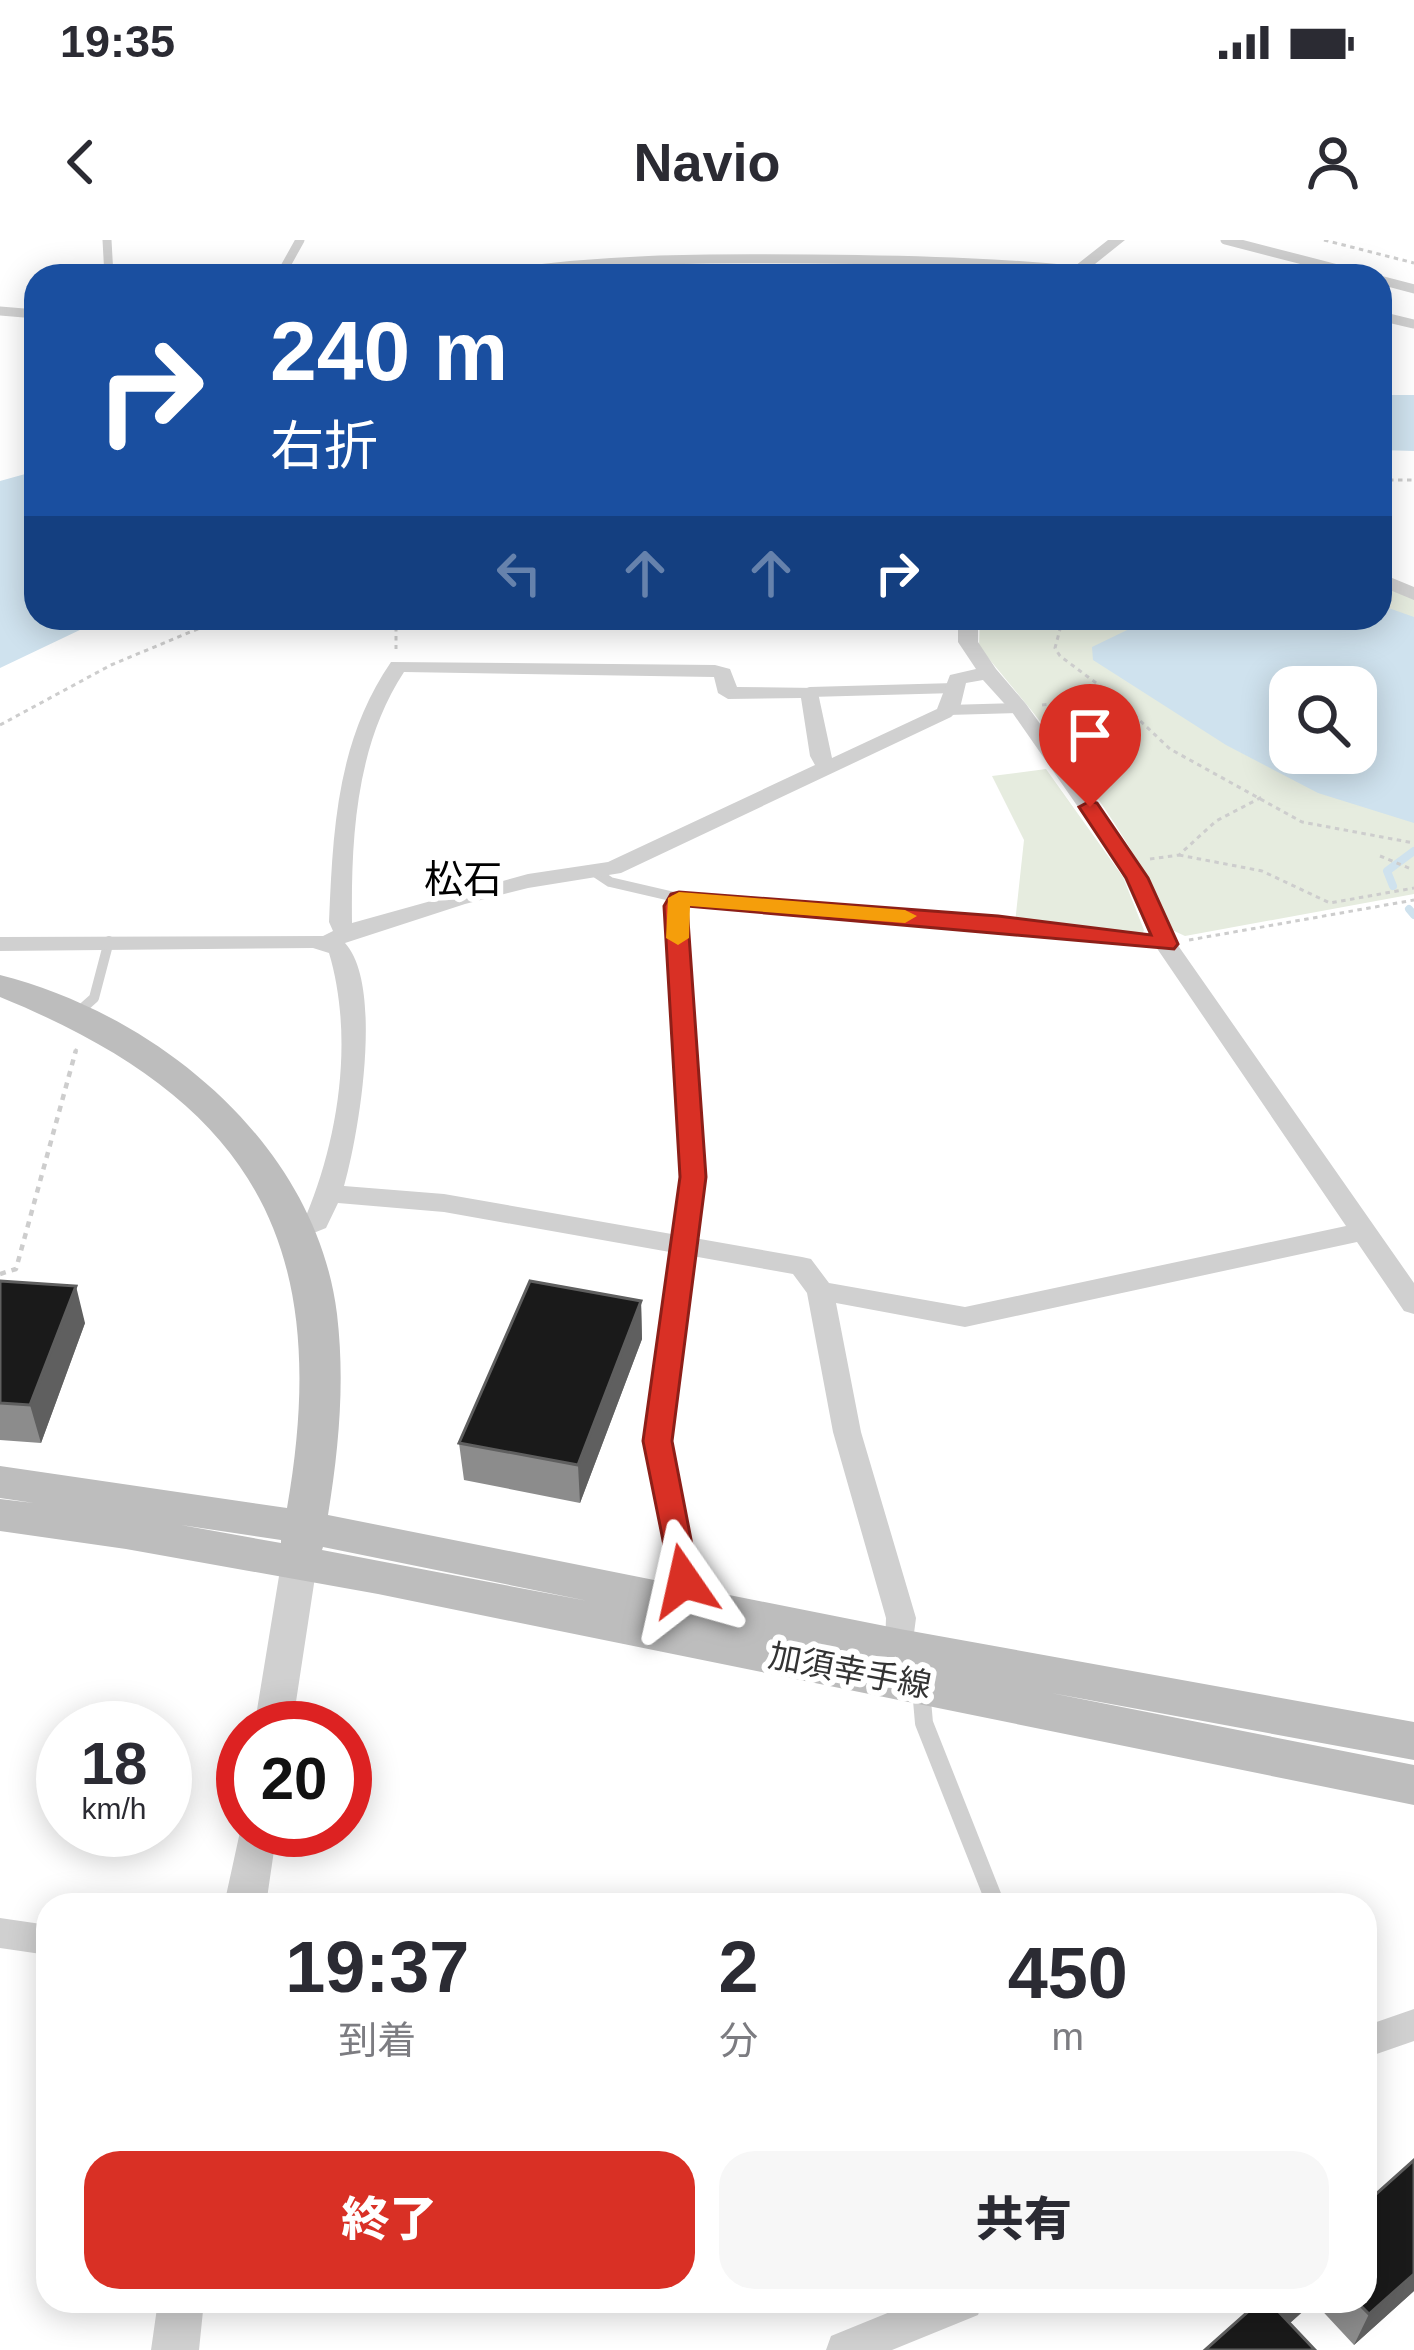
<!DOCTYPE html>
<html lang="ja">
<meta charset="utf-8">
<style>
body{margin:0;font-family:Helvetica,"Noto Sans JP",sans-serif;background:#f7f7f7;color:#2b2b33;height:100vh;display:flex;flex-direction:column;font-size:45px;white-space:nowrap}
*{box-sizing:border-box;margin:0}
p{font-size:39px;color:#7c7c81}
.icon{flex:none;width:66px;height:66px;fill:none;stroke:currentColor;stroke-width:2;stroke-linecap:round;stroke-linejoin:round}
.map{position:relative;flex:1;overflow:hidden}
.drawer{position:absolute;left:36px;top:1653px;width:1341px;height:420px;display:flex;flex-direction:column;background:#fff;border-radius:36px;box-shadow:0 6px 30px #0003}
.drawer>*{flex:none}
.hud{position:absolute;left:24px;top:24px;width:1368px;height:366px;border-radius:36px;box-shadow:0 6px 30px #0003;background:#1a4fa0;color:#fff;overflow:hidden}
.buttons{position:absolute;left:1269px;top:426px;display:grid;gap:24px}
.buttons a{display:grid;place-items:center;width:108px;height:108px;border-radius:24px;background:#fff;box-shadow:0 6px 30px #0003;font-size:60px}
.speed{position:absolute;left:36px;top:1461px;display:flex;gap:24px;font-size:60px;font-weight:700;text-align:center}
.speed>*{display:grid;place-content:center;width:156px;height:156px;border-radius:50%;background:#fff;box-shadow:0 6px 30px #0003;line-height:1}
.speed small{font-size:30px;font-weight:400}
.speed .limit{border:18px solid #d22;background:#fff;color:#111}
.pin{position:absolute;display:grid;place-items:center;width:102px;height:102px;color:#fff;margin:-123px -51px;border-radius:50% 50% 50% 0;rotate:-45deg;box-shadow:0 0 12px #0007}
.pin .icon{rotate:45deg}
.me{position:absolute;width:132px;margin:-66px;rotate:349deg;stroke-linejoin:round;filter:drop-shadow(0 0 9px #0008)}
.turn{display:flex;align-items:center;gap:42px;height:252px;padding:0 48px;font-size:54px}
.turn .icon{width:156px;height:156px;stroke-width:2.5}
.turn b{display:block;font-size:84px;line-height:102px}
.lanes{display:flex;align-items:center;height:114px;padding:0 48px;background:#0003;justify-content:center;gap:60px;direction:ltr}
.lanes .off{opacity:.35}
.eta{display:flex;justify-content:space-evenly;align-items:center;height:204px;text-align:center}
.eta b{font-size:72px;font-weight:800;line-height:84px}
.action{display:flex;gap:24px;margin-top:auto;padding:24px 48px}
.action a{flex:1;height:138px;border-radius:36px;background:#d93025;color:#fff;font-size:48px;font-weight:800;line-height:138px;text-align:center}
.action a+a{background:#f7f7f7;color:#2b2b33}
.status{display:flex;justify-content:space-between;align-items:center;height:84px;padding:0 60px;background:#fff;direction:ltr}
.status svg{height:33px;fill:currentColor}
header{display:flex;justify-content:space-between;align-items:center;height:156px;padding:0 48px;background:#fff;font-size:54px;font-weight:800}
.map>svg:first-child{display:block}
</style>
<div class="status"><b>19:35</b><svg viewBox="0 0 49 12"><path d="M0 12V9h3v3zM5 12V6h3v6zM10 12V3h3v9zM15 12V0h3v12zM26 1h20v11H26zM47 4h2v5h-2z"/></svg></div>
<header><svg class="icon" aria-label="back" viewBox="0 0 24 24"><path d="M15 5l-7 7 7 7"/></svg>Navio<svg class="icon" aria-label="person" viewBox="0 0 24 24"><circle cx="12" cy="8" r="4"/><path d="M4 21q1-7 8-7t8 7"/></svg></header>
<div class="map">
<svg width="1414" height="2110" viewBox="0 0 1414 2110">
<rect width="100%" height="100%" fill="#fff"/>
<path fill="#e6ecdf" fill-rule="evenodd" d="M1380 344 1414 359V654L1185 696 1172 690C1128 586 1051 493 979 407L980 378H1380ZM1290 447H1356V513H1290Z
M1046 529 1123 637 1144 690 1141 698 1015 683 1024 600 992 536Z"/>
<path fill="#cfe2ee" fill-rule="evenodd" d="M1380 155H1414V211L1380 210Z
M36 231V378H105L0 428V241Z
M1380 365 1414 377V583L1318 553 1226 505 1093 420 1092 407 1152 378H1380ZM1290 447H1356V513H1290Z"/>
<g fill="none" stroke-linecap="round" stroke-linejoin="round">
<path stroke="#cfe2ee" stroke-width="8" d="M1393 646 1387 631 1414 611
M1409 669 1414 675"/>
<path stroke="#cdcdcd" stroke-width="3" stroke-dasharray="4.5 4.5" stroke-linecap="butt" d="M1324 0 1414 23
M1380 240H1414
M396 378V409
M1013 378 1054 389
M1063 378 1055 408 1060 416 1115 457 1170 509 1302 582 1414 603
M1042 465 1115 457
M0 485 111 425 224 378
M1179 615 1262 631 1330 663 1414 648
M1380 616 1411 629
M1150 619 1179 615 1216 581 1262 557
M1189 700 1414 660
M75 813 77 807"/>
<path stroke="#cdcdcd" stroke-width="4.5" stroke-dasharray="6 6" stroke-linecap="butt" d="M0 1034 16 1029 76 810"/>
<path stroke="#d0d0d0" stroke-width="9" d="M107 0 109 36
M1225 0 1365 36
M280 36 300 0
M488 36C595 18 702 18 810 19 916 20 1020 22 1124 36
M1380 40 1414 49
M0 71 36 74
M1380 76 1414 84"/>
<path stroke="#d0d0d0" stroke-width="10" d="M810 452 955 448
M948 470 1019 468
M595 632 610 642 679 658 998 683 1166 704
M679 658 685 813
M75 775 94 758 109 701"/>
<path stroke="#d0d0d0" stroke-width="14" d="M684 1341 658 1201 693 937 685 810"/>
<path stroke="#d0d0d0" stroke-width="18" d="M921 1449 924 1483 996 1665"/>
<path fill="#d0d0d0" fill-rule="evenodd" d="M1108 0H1125L1085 32H1075V26Z
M1380 333 1414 347V360L1380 346Z
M958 378H978V402L996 429 1026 464 1139 623 1177 704 1414 1043V1074L1404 1071 1357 1002 965 1087 836 1063 861 1192 916 1378 911 1416 900 1420 889 1416 885 1407 886 1378 833 1192 807 1053 793 1034 444 972 338 963 326 988 296 1000 287 997 283 991 306 976C339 897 354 797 329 713L313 708 0 711V697L323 696 333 691 329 682C333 588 337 501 391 422L715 425 730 429 737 447 817 448 832 518 937 469 950 435 976 429 958 402ZM404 432 714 437 718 453 728 459 801 458 810 516 815 525 608 622 528 634 352 683C351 597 356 505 404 432ZM983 440 1012 472 1117 623 1154 704 1346 986 965 1067 829 1043 811 1019 802 1017 444 954 344 946C359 894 384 745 345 703L465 664 528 648 621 633 951 477 960 468 966 443Z
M0 1678 48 1685V1715L0 1708Z
M1414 1769V1801L1365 1818V1786Z
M917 2061H983L978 2075 892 2110H826L831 2096Z"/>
<path fill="#d0d0d0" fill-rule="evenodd" d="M299 1310 312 1314 317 1324 292 1488H254L281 1324 286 1314Z
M243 1578V1590H277L266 1665H224Z
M158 2061H204L199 2110H151Z"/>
<path fill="#bdbdbd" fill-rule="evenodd" d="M0 735C158 775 316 904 337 1074 345 1142 339 1207 328 1275L900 1389 1414 1482V1520L1051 1453 1414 1525V1565L378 1354 126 1309 0 1291V1259L34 1263 0 1258V1226L287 1268C334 1000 250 859 0 757ZM181 1285 281 1300V1303ZM323 1307 588 1361 322 1310Z"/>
</g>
<path fill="#8c8c8c" d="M0 1041 85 1083 41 1203 0 1200Z
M641 1061 642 1099 580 1263 464 1240 459 1203Z
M1414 2051 1354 2105 1314 2062 1290 2083 1254 2067 1248 2061H1365Z"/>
<path fill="#5f5f5f" d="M76 1046 85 1083 41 1203 30 1165Z
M641 1061 642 1099 580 1263 578 1225Z
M1414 2034V2051L1354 2105 1369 2074Z
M1293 2061H1314L1268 2103 1280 2073Z"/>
<path fill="#1a1a1a" stroke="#5f5f5f" stroke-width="3" d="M0 1041 76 1046 30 1165 0 1163Z
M530 1041 641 1061 578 1225 459 1203Z
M1414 1920V2034L1369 2074 1356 2061H1365V1964Z
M1260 2061H1293L1280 2073 1315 2110H1205Z"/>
<path fill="#d93025" stroke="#8d1f18" stroke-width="3" d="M1090 561 1097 563 1148 638 1178 704 1174 709 687 666 706 937 672 1201 699 1341 695 1350H673L643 1201 680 937 664 666 671 654 679 652 998 676 1151 695 1126 638 1079 567Z"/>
<path fill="#f59e0b" d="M679 652 905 670 917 676 905 683 690 666 689 698 678 705 666 698 668 658Z"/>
<g text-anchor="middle" stroke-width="12" stroke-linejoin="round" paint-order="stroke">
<g font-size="33" fill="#333" stroke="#fff">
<text transform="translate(850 1430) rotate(11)" y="12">加須幸手線</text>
</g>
<g font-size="39" fill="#000" stroke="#fff">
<text x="463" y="653">松石</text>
</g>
</g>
</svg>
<div class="buttons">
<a><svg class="icon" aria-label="search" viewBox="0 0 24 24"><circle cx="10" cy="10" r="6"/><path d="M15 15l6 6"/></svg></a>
</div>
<div class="speed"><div>18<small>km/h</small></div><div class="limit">20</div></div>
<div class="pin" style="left:1090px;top:567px;background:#d93025"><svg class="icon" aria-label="arrive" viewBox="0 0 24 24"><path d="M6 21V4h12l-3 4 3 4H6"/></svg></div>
<svg class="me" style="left:684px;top:1341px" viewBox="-20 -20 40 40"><path d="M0-17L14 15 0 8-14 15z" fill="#d93025" stroke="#fff" stroke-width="4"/></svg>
<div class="hud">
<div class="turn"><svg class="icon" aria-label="right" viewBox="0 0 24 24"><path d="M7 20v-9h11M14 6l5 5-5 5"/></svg><div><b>240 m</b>右折</div></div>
<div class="lanes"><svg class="icon off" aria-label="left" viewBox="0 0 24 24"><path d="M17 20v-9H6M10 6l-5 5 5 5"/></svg><svg class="icon off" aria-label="ahead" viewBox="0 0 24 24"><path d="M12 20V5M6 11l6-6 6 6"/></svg><svg class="icon off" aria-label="ahead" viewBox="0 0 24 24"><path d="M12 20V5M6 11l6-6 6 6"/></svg><svg class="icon" aria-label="right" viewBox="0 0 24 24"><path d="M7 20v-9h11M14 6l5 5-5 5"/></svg></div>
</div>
<section class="drawer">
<div class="eta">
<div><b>19:37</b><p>到着</p></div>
<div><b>2</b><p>分</p></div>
<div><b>450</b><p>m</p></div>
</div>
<div class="action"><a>終了</a><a>共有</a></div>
</section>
</div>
